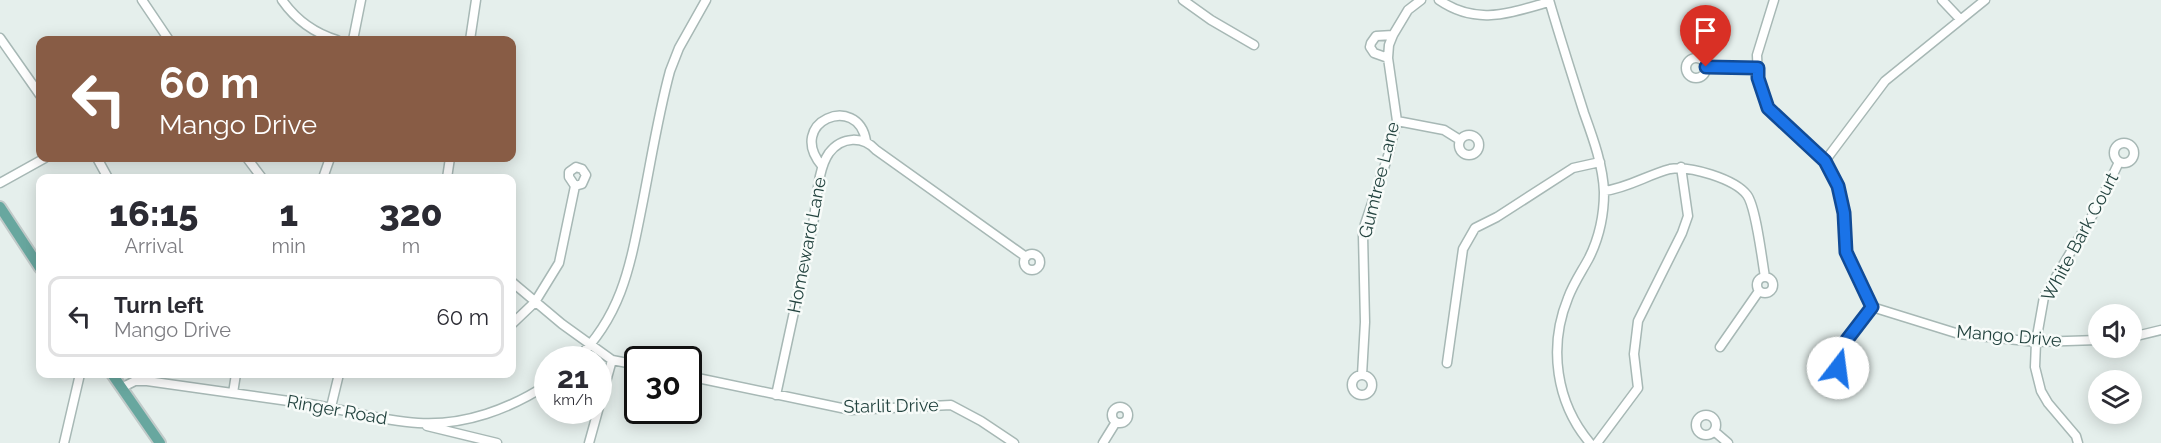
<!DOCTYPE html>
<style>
body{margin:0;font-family:Raleway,sans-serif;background:#f7f7f7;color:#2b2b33;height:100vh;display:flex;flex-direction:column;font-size:22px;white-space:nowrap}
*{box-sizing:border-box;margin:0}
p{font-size:20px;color:#7c7c81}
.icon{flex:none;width:33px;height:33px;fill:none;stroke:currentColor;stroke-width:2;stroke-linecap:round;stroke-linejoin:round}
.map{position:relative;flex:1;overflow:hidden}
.drawer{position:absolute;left:36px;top:174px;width:480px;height:204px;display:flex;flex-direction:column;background:#fff;border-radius:12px;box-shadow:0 3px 15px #0003}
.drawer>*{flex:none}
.guide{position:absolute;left:36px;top:36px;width:480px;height:126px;border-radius:12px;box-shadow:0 3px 15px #0003;background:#885c45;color:#fff;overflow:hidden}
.fabs{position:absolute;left:2088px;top:304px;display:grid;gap:12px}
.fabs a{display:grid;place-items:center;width:54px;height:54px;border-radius:50%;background:#fff;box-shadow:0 3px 15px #0003;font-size:30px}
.speed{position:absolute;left:534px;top:346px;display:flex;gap:12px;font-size:30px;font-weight:700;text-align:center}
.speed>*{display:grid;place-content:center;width:78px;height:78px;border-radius:50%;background:#fff;box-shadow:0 3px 15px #0003;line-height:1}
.speed small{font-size:15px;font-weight:400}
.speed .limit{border:3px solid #111;border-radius:9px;background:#fff;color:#111}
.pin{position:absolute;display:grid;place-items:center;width:51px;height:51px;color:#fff;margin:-62px -26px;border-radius:50% 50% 50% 0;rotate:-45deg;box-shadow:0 0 6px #0007}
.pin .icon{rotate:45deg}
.me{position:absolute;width:66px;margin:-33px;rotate:15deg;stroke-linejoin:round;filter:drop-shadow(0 0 4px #0008)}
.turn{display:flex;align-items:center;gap:21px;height:126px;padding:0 24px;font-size:27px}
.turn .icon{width:78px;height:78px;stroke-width:2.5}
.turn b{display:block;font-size:42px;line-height:51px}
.eta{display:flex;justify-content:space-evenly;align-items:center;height:102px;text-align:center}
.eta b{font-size:36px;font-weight:800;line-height:42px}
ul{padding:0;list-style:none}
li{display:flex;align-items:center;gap:18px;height:81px;margin:0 12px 9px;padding:0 12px;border:3px solid #e1e1e2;border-radius:12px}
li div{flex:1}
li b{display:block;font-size:22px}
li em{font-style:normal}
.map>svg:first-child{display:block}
</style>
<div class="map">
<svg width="2161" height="443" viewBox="0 0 2161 443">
<rect width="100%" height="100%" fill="#e5efec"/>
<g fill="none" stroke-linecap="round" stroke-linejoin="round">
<defs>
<path id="minor" d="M142 0 169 40
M282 0C296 20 314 33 337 40
M1183 0 1211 20 1254 45
M1439 0C1477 26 1509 13 1549 2
M1549 0C1560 38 1572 75 1584 113 1593 138 1603 165 1604 192 1604 214 1599 238 1589 258 1582 271 1573 284 1568 298 1548 347 1556 403 1590 443
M1774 0 1757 55 1758 78 1761 90 1768 108 1825 161 1838 186 1844 213 1846 252 1872 307 1959 334 2036 342 2098 340
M1942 0 1960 19
M0 38 40 95
M353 40 361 0
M470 40 476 0
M1686 68a10 10 0 1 1 20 0a10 10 0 1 1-20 0Z
M1388 58 1374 53 1370 47 1371 43 1376 36 1393 35
M1706 68 1758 67
M1397 121 1444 130 1460 140
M1459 145a10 10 0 1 1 20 0a10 10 0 1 1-20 0Z
M2114 153a10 10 0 1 1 20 0a10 10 0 1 1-20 0Z
M97 158 108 178
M247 158 262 178
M1825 161 1885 81 1985 0
M822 166C785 122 858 92 866 141
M323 178 330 158
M447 178 450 158
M0 183 45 158
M1604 191C1628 188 1647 175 1670 169 1689 165 1735 179 1747 195 1756 207 1762 260 1765 277
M1024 262a8 8 0 1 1 16 0a8 8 0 1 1-16 0Z
M1757 285a8 8 0 1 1 16 0a8 8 0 1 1-16 0Z
M512 282 562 324 612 360 638 365
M512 324 535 302 559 263 575 186 582 184 586 175 582 169 576 167 569 172V177L575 186
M2132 337 2161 330
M1720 347 1759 291
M1820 362a10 10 0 1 1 20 0a10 10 0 1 1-20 0Z
M1836 354 1872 307
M576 360C622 315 630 266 642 206 651 161 658 115 670 71L679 48 706 0
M1447 363 1463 249 1475 228 1497 217 1573 168 1600 162
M1352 385a10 10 0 1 1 20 0a10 10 0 1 1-20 0Z
M1362 375 1365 322 1363 235 1365 224 1388 156 1397 121 1388 58 1389 45 1393 35 1408 10 1421 0
M688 376 851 410 951 405 981 421 1014 443
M121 388 135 381H147C201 389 256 396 310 404 346 410 382 421 418 423 464 426 510 409 548 384
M233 393 236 374
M776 395C788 338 801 281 813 224 817 203 817 170 829 153 842 136 863 136 876 150L1026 257
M1112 415a8 8 0 1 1 16 0a8 8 0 1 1-16 0Z
M331 407 339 374
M1696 425a10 10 0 1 1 20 0a10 10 0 1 1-20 0Z
M427 426 497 443
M1714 431 1728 443
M64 443 80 374
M589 443 612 360
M1103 443 1116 422
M1597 443 1638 388 1634 354 1638 321 1682 233 1688 216 1681 167
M2078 443 2076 436 2048 403 2041 391 2035 367 2036 342 2044 297 2098 206 2119 162"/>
<path id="major" d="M0 207 40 268
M112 374 160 443"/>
</defs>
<use href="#minor" stroke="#a7b8b5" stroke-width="11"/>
<use href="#major" stroke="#c1cac9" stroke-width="14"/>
<use href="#minor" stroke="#fff" stroke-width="8"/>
<use href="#major" stroke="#68a79f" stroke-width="10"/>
</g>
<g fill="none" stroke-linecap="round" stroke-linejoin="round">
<defs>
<path id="route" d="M1706 67 1758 68V78L1768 108 1825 161 1838 186 1844 213 1846 252 1872 307 1836 354 1840 361 1838 368"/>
</defs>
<use href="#route" stroke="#114b97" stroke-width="15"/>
<use href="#route" stroke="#1a73e8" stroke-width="10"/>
</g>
<g text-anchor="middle" stroke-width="5" stroke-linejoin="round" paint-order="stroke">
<g font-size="18" fill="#23433f" stroke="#f7fbf9">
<text transform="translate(1379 180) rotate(-76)" y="6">Gumtree Lane</text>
<text transform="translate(2080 237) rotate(-62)" y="6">White Bark Court</text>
<text transform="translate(807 245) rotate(-79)" y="6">Homeward Lane</text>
<text transform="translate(2009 336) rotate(5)" y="6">Mango Drive</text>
<text transform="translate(891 406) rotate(-1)" y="6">Starlit Drive</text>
<text transform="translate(337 410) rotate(10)" y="6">Ringer Road</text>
</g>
</g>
</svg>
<div class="fabs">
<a><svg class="icon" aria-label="sound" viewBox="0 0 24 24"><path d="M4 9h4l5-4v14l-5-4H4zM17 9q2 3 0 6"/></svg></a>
<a><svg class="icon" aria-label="layers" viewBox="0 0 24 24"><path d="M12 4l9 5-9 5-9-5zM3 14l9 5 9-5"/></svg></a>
</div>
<div class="speed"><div>21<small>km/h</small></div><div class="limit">30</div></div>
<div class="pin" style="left:1706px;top:67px;background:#d93025"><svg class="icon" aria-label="arrive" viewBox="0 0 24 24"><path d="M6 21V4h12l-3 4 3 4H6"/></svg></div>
<svg class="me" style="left:1838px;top:368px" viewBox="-20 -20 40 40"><circle r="19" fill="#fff"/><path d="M0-13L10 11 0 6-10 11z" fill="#1a73e8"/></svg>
<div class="guide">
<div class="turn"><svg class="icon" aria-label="left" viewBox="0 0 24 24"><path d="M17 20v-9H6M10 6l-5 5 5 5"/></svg><div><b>60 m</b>Mango Drive</div></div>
</div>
<section class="drawer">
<div class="eta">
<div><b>16:15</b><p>Arrival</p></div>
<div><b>1</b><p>min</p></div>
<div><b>320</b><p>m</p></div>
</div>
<ul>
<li><svg class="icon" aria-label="left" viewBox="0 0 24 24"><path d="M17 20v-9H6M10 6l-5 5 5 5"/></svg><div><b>Turn left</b><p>Mango Drive</p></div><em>60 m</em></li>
</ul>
</section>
</div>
